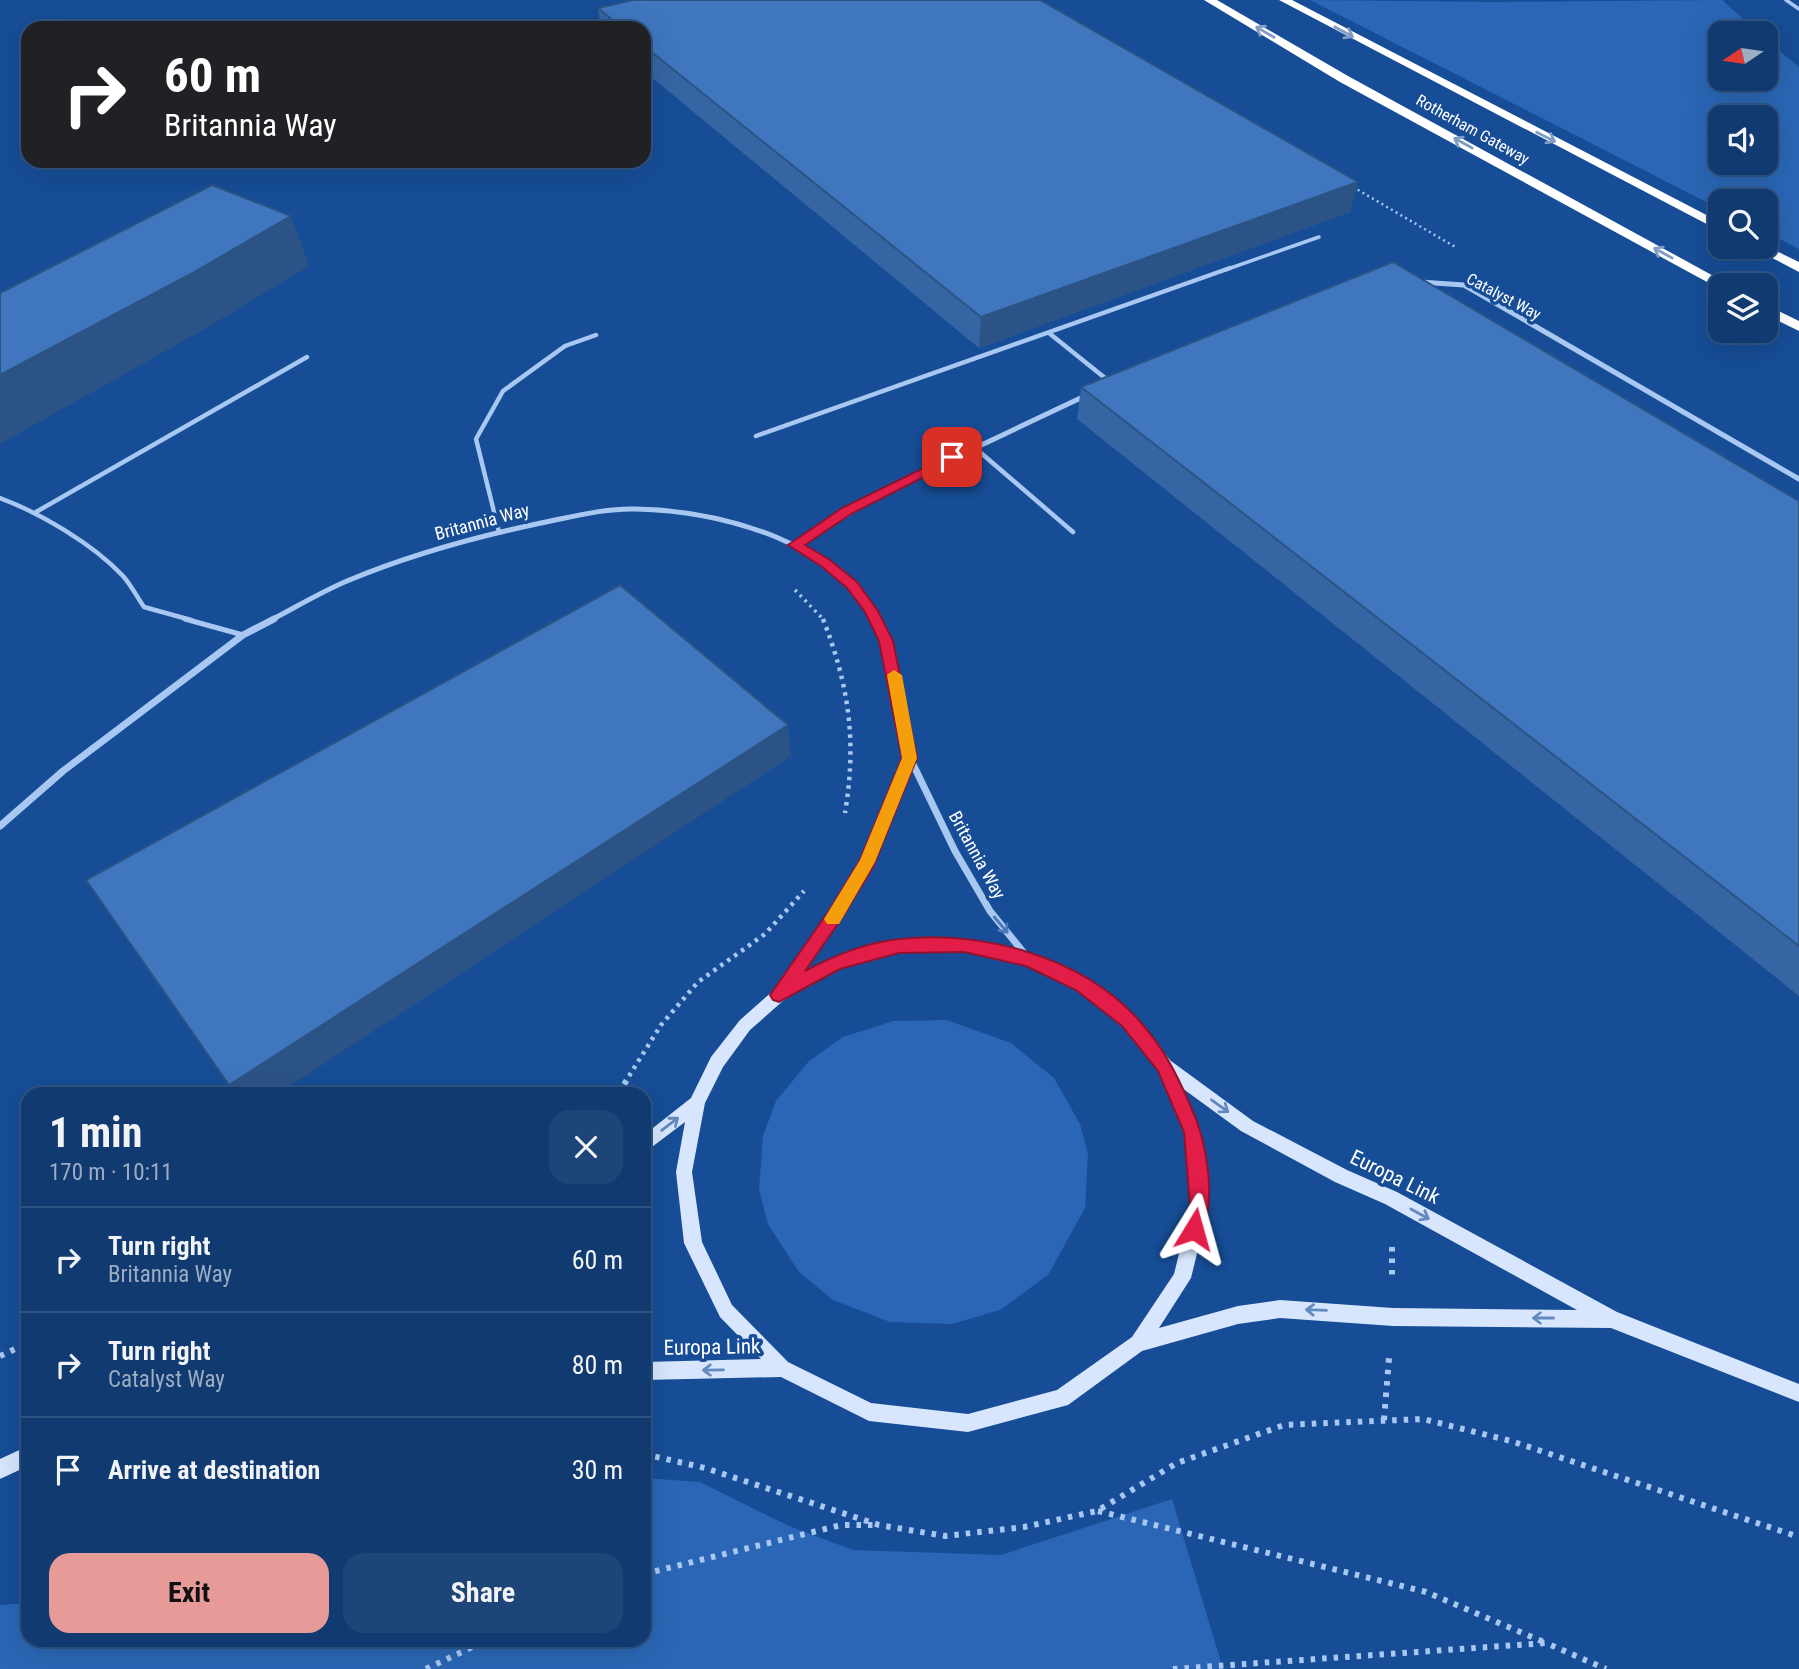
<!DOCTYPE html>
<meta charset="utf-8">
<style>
body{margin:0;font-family:"Roboto Condensed",sans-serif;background:#1e4578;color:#f1f3f6;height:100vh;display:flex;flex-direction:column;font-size:26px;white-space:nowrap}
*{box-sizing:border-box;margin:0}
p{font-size:23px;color:#9cadc3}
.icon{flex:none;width:38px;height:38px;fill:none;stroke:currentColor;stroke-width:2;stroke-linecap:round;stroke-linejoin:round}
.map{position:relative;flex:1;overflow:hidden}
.details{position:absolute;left:21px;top:1087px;width:630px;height:560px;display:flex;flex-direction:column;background:#103a70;border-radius:21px;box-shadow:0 7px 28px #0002,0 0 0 2px #305483}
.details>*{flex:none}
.hud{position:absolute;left:21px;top:21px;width:630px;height:147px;border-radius:21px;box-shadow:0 7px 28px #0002,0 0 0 2px #305483;background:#202124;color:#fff;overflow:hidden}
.needle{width:46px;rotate:257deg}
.tools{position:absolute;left:1708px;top:21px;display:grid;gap:14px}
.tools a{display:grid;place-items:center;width:70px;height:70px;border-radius:14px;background:#103a70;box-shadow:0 7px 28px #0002,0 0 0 2px #305483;font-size:35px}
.pin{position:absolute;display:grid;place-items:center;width:60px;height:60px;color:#fff;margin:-30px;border-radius:14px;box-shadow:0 4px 10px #0006}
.me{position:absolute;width:77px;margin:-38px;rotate:8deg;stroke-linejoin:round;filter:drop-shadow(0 0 5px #0008)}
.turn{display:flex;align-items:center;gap:24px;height:147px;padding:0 28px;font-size:32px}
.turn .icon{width:91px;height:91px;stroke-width:2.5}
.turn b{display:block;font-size:49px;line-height:60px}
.round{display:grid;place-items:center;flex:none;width:74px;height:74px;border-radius:21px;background:#1e4578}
.headline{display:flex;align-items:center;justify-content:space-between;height:119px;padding:0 28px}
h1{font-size:42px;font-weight:700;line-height:52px}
.primary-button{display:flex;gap:14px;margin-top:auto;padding:14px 28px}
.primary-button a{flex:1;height:80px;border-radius:21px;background:#e69b98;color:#111;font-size:28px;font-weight:700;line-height:80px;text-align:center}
.primary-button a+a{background:#1e4578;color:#f1f3f6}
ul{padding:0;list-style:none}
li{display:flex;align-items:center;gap:21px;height:105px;padding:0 28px;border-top:2px solid #305483}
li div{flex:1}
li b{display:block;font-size:26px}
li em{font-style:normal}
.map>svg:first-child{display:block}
</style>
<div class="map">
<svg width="1799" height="1669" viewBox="0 0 1799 1669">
<rect width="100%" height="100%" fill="#164d96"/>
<path fill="#2a66b5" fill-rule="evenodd" d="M1310 0 1491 2 1722 0 1759 33H1720V79H1766V40L1799 67V249L1766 232V201H1720V209ZM1720 117H1766V163H1720Z
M947 1020 1011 1043 1054 1078 1080 1124 1088 1154 1085 1208 1048 1275 1000 1310 952 1324 890 1322 833 1300 799 1272 768 1224 759 1189 763 1136 776 1101 809 1061 843 1037 893 1021Z
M644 1478 700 1482 789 1526 853 1550 1001 1555 1172 1499 1223 1669H0V1605L28 1603V1640H644Z"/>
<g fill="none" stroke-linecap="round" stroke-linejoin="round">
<path stroke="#a8c8f1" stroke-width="2.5" stroke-dasharray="2 3.5" stroke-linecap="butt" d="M1353 187 1457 248"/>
<path stroke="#a8c8f1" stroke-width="3.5" stroke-dasharray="2.5 4.5" stroke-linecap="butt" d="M795 590 824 620"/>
<path stroke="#a8c8f1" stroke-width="4.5" stroke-dasharray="3.5 5" stroke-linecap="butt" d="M823 619C849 686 857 741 845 813
M629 1076 661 1025 698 982 765 934 804 891"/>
<path stroke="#a8c8f1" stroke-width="6" stroke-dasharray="4.5 7" stroke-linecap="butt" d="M618 1094 630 1075
M1392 1247V1276
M0 1356 28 1343
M1384 1420 1389 1358
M644 1454 705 1468 879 1525 945 1536 1024 1527 1097 1511 1177 1463 1284 1425 1423 1419 1511 1441 1799 1537
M1098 1511 1426 1592 1546 1643
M644 1574 841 1525H875
M426 1669 487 1640
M1173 1669 1546 1643 1606 1669"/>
<path stroke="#a8c8f1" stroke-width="3.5" d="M1786 0 1799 9
M1225 270 1319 237"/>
<path stroke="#a8c8f1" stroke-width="4.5" d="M1049 333 1110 382
M756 436 1230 268
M974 447 1073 532
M0 498C40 513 93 544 123 576 131 585 137 597 144 607L191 620
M36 512 307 357
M499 532 476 439 503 391 565 346 596 335"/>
<path stroke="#a8c8f1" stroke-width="5" d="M185 619 243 635"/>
<path stroke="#a8c8f1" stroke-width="5" d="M1420 282 1464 285 1799 479
M795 545 901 483 1087 395
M271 620C296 607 321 592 347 581 409 555 475 537 541 523 572 517 604 508 636 509 684 510 731 519 776 537 817 554 855 579 876 620"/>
<path stroke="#a8c8f1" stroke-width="7" d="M875 619 886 641 910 758 955 851 990 911 1028 958
M0 826 63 771 243 635 274 619
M783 990 836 914 867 862 910 758"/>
<path fill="#d7e6fc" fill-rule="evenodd" d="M964 939 1029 953 1087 979 1133 1016 1171 1061 1253 1121 1347 1170 1397 1192 1617 1312 1799 1384V1402L1611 1328 1393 1326 1280 1318 1238 1324 1142 1351 1068 1405 968 1432 869 1421 781 1377 644 1380V1362L761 1359 720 1317 684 1243 676 1172 685 1122 644 1153V1135L691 1098 711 1057 740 1020 774 990 835 957 899 940ZM964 951 1026 965 1077 989 1123 1026 1158 1069 1185 1132 1191 1205 1174 1274 1132 1337 1057 1390 968 1414 871 1403 788 1362 732 1305 702 1242 692 1172 705 1103 723 1067 750 1030 784 1000 839 968 899 952ZM1182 1088 1241 1131 1335 1182 1385 1204 1577 1310 1393 1308 1280 1300 1238 1306 1159 1328 1191 1278 1209 1205 1201 1132Z
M28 1446V1466L0 1479V1459Z"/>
<path fill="#fff" fill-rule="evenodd" d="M1204 0H1217L1348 76 1730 285H1720V289L1718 288 1340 82Z
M1279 0H1292L1720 222V231Z
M1766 246 1799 262V272L1751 247Z
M1766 305 1799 321V331L1766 315Z"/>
</g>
<path fill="#3665a3" d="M598 8 1358 182 1350 212 979 348 644 71V28H601Z
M1081 387 1799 501V996L1077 419Z"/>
<path fill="#2c5385" d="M1358 182 1350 212 979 348 981 317Z
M291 216 309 266 210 326 0 444V375Z
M788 725 791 756 278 1094H235L229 1085Z"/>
<path fill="#3f76be" stroke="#2c5385" stroke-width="2" d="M633 0H1040L1358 182 981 317 644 46V28H622L598 8Z
M212 185 291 216 189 275 0 375V293Z
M1393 262 1799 501V946L1081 387Z
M620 585 788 725 229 1085 86 880Z"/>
<defs><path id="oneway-shaft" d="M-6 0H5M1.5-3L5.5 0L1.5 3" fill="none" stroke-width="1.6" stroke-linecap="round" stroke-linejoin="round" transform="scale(1.75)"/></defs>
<g stroke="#7f9dc5">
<use href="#oneway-shaft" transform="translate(1265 32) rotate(-150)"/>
<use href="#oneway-shaft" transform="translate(1344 32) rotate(28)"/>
<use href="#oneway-shaft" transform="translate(1546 137) rotate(27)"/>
<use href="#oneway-shaft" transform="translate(1463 143) rotate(-151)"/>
<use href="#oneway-shaft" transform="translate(1663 253) rotate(-151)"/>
</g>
<use stroke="#4978b6" href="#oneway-shaft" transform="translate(1001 925) rotate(50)"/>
<g stroke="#638abf">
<use href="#oneway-shaft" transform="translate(1220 1106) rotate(36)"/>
<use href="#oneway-shaft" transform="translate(670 1124) rotate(-38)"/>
<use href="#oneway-shaft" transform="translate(1420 1214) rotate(29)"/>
<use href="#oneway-shaft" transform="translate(1316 1310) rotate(-178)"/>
<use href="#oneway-shaft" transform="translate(1543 1318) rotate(-180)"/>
<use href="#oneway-shaft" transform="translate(713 1370) rotate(179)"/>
</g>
<path fill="#e11d48" stroke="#92132f" stroke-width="2" d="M952 454 959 457 957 460 851 514 805 545 830 560 857 582 878 611 893 641 917 758 873 867 842 918 805 971C833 956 868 942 900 939 981 930 1079 956 1136 1017 1162 1045 1176 1072 1191 1107 1207 1142 1217 1199 1201 1236L1194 1239 1187 1236 1184 1229 1190 1205 1184 1132 1158 1071 1122 1026 1076 990 1026 966 964 952 899 953 840 969 779 1002 773 1000 770 995 830 909 860 860 902 758 879 641 865 612 847 588 821 566 788 545 842 508Z"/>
<path fill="#f59e0b" d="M894 670 902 675 917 758 875 862 839 924H827L824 919 860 860 902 758 887 675Z"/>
<g text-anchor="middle" stroke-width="7" stroke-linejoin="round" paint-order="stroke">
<g font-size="16" fill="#fff" stroke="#164d96">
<text transform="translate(1473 129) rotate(29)" y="6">Rotherham Gateway</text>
<text transform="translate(1504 296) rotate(28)" y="6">Catalyst Way</text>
</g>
<g font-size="18" fill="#fff" stroke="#164d96">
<text transform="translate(482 522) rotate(-15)" y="6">Britannia Way</text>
<text transform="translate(977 855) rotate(61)" y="6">Britannia Way</text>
</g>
<g font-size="21" fill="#fff" stroke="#164d96">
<text transform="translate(1395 1177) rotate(26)" y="7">Europa Link</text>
<text transform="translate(712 1347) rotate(-1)" y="7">Europa Link</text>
</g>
</g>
</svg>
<div class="tools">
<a><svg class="needle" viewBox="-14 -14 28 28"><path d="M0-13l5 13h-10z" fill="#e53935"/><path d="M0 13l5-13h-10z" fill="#9cadc3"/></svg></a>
<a><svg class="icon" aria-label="sound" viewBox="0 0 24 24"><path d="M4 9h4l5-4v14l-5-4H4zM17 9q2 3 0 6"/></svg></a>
<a><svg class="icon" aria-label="search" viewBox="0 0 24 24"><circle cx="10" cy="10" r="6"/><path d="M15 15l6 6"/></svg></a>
<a><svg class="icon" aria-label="layers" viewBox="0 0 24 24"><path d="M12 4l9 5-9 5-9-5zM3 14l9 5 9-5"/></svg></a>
</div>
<div class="pin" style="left:952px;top:457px;background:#d93025"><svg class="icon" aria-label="arrive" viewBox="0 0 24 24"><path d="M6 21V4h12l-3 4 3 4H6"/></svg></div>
<svg class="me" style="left:1194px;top:1229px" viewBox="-20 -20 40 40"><path d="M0-17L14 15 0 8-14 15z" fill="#e11d48" stroke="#fff" stroke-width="4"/></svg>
<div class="hud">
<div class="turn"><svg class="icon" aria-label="right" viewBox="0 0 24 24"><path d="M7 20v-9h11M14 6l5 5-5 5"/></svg><div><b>60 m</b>Britannia Way</div></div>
</div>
<section class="details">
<div class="headline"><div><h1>1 min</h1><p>170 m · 10:11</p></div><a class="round"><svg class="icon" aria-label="close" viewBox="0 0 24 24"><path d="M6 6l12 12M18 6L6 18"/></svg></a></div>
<ul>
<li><svg class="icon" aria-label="right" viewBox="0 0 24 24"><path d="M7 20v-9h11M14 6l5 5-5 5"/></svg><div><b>Turn right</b><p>Britannia Way</p></div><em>60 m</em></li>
<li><svg class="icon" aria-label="right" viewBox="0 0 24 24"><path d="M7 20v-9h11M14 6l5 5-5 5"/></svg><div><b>Turn right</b><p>Catalyst Way</p></div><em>80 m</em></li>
<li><svg class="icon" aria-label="arrive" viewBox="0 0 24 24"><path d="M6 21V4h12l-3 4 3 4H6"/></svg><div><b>Arrive at destination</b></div><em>30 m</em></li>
</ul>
<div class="primary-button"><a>Exit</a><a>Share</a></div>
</section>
</div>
